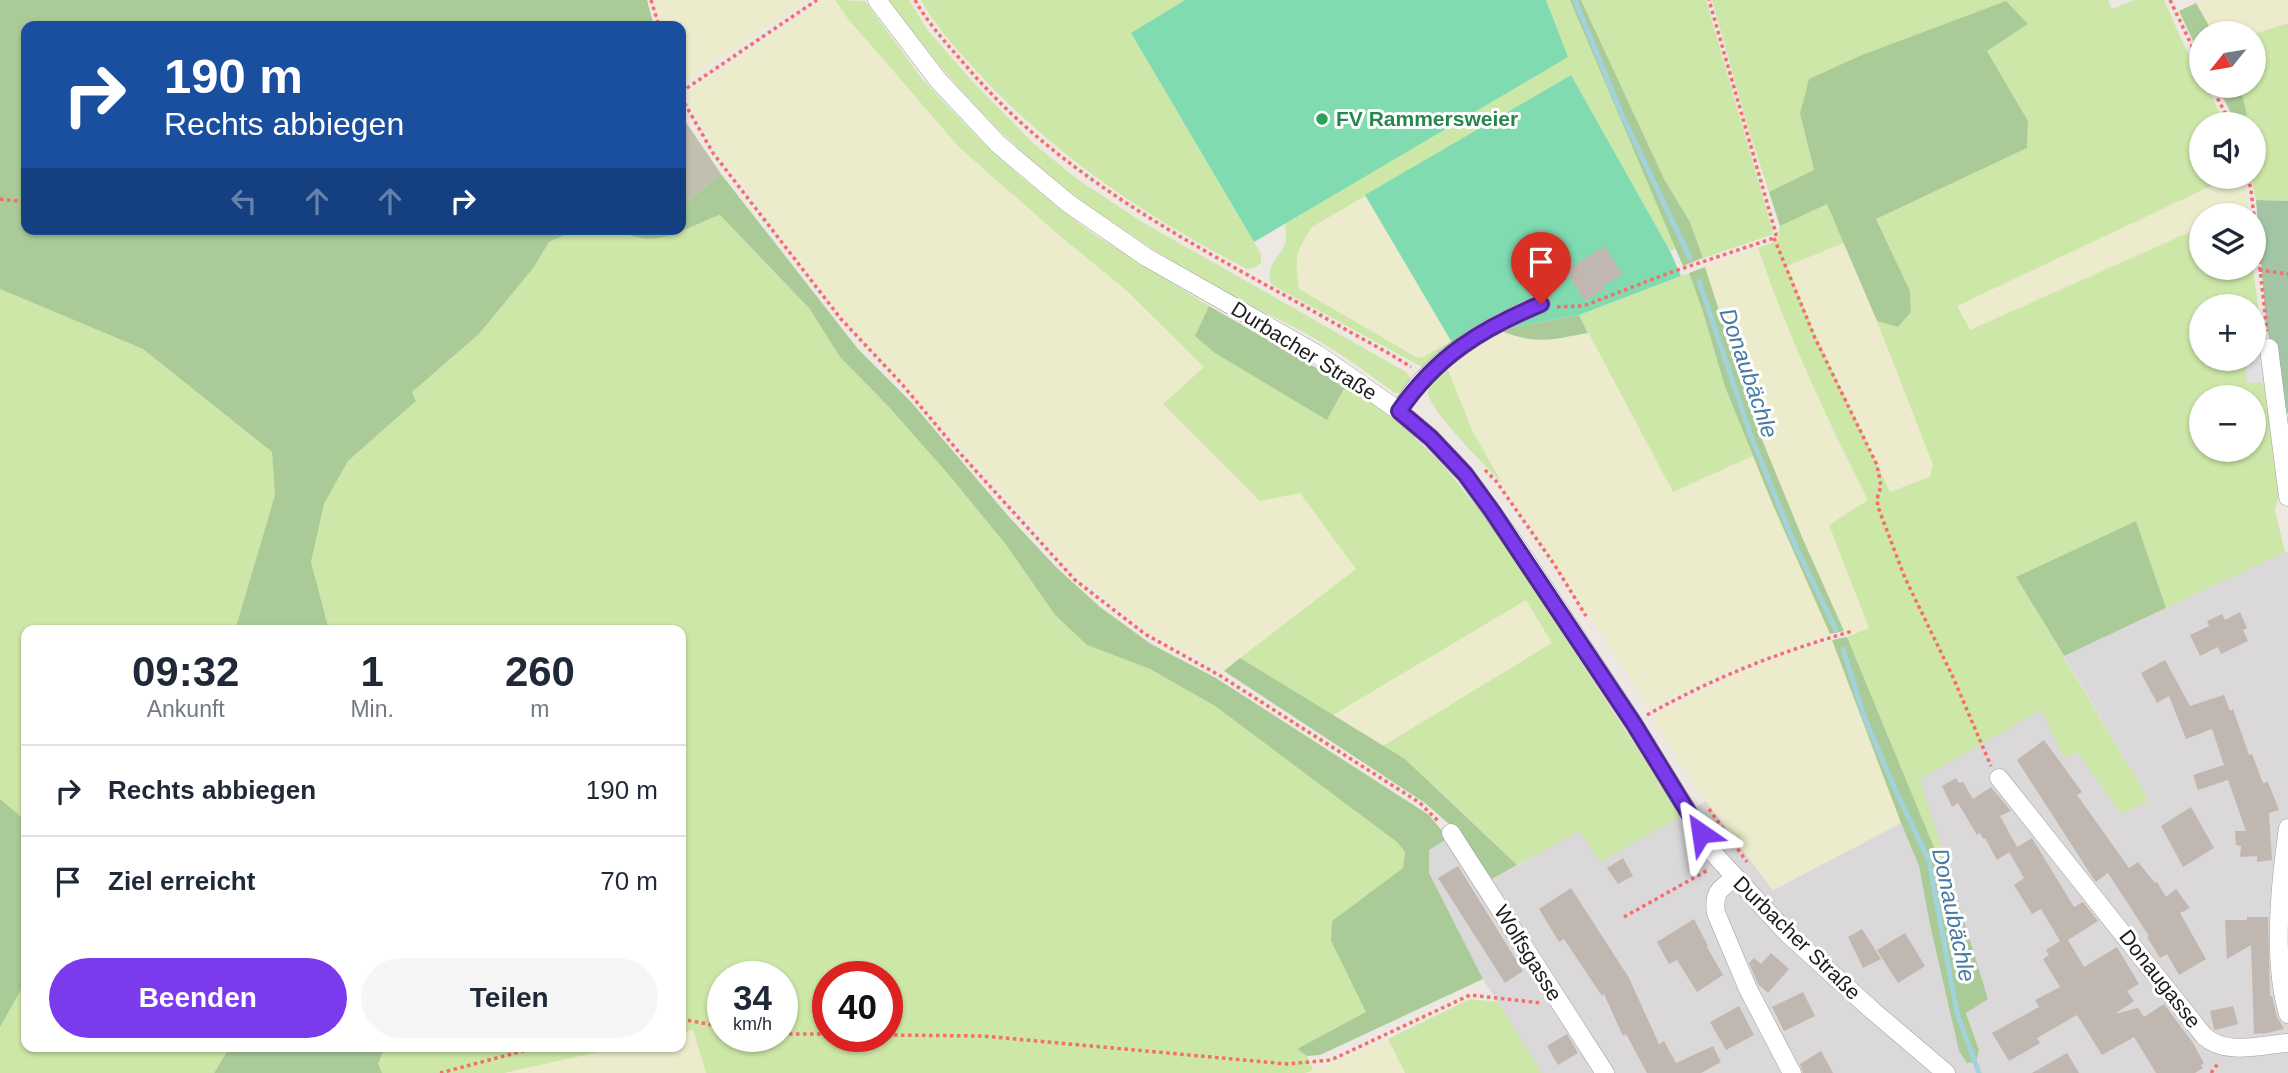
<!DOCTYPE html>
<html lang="de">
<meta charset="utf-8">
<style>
body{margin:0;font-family:Helvetica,sans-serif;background:#f6f6f7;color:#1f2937;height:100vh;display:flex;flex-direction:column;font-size:26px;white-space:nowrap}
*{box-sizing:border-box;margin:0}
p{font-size:23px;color:#747a83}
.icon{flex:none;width:38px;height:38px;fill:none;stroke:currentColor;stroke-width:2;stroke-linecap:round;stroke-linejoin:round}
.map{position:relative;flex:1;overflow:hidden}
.details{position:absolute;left:21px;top:625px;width:665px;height:427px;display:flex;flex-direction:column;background:#fff;border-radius:14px;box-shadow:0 2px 5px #0004}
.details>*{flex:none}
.guide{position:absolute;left:21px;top:21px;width:665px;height:214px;border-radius:14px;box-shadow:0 2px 5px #0004;background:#1a4fa0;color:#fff;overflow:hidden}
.needle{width:46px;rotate:240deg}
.buttons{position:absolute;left:2189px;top:21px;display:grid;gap:14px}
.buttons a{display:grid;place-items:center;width:77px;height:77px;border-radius:50%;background:#fff;box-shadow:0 2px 5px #0004;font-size:35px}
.speed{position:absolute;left:707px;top:961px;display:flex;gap:14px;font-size:35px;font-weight:700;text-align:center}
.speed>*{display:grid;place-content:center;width:91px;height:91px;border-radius:50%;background:#fff;box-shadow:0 2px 5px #0004;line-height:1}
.speed small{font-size:18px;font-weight:400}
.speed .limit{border:10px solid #d22;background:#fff;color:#111}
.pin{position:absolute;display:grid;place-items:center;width:60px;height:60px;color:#fff;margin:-72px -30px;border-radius:50% 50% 50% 0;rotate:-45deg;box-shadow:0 0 7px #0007}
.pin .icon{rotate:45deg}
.me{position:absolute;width:77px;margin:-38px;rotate:328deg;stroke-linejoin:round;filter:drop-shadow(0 0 5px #0008)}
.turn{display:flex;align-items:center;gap:24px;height:147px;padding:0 28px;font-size:32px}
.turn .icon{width:91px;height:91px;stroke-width:2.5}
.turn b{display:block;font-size:49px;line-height:60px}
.lanes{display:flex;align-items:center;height:66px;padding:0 28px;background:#0003;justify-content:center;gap:35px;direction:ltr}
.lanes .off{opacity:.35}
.eta{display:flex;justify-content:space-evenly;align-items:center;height:119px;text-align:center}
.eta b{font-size:42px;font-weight:800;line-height:49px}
.button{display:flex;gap:14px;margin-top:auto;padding:14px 28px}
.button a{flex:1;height:80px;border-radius:42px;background:#7c3aed;color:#fff;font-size:28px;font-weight:800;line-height:80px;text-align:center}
.button a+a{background:#f6f6f7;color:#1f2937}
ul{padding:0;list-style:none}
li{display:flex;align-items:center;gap:21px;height:91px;padding:0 28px;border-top:2px solid #e0e1e3}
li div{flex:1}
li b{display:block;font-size:26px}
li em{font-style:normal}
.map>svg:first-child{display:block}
</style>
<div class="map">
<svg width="2288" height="1073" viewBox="0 0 2288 1073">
<rect width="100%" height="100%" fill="#ede8e1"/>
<path fill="#dad8d9" d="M2285 552H2288V1073H1542L1483 979 1429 873V850L1457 831 1493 879 1580 830 1681 816 1706 801 1773 890 1901 823 1919 866 1930 925 1959 1051 1979 1050 1966 1012 1988 999 1919 779 2041 709 2064 758 2077 752 2121 814 2149 800 2064 656Z"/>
<path fill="#c1bfad" d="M681 115 721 174 688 201 681 204Z"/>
<path fill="#ececcc" d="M655 0H807L682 83 681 26H662Z
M823 0H835L849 20 960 148 1060 236 1126 290 1205 368 1163 404 1300 493 1357 569 1224 671 1147 632 1077 577 843 318 716 151 685 95Z
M2204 0H2288V23L2254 34 2213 33 2196 3Z
M2230 177H2242L2248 206 2227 215H2202L2201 227 1970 331 1957 305Z
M1365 195 1451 341 1422 358 1416 357 1299 289 1295 258 1299 246 1312 227Z
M1844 243 1877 321 1934 465 1930 477 1890 492 1815 334 1787 265Z
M1758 248 1774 292 1836 438 1868 501 1829 525 1870 628 1847 637 1802 537 1756 425 1705 267Z
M1503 329 1505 333 1519 338 1537 341 1588 333 1673 492 1753 456 1830 634 1726 672 1650 708 1502 483 1472 430 1446 365Z
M1526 599 1552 643 1383 746 1333 715Z
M1832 640 1901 823 1773 890 1706 801 1655 723 1657 714 1727 678 1794 652Z
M693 1030 706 1073H504L621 1047 681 1046V1033Z
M1388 1039 1405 1073H1305L1341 1059Z"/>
<path fill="#cce7a7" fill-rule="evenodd" d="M835 0 865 1 922 79 979 139 1020 176 1090 232 1209 306 1195 336 1327 420 1346 385 1391 414 1444 466 1498 534 1681 816 1600 862 1580 831 1517 865 1405 759 1383 746 1552 643 1526 600 1333 715 1240 658 1356 569 1300 493 1260 501 1163 404 1204 367 1126 290 1060 236 960 148 849 20Z
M888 0H909L928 31 973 82 1033 143 1077 179 1142 222 1406 372 1411 380 1405 392 1395 393C1366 372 1338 351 1307 334 1282 320 1256 309 1231 295 1186 271 1142 243 1100 214 1017 157 948 81 888 0Z
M921 0H1185L1131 33 1261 254V263L1254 268 1247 269C1143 215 1052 154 973 67 954 46 935 26 921 0Z
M1546 0H1570L1676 248 1670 251 1571 75 1312 227C1294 255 1295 257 1299 289L1416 357 1422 358 1451 341 1454 346 1422 367 1272 285C1263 267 1281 257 1286 241 1287 235 1285 228 1285 223L1567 57Z
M1581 0H1706L1773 232 1771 235 1703 258 1690 222 1664 180Z
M1712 0H2108L2112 9 2134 0H2164L2183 43 2201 76 2202 86H2207L2225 124H2202V177H2230L1957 306 1970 330 2201 227 2202 268H2253L2261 330 2254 331V306H2202V359H2245L2247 383 2265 382 2281 488 2275 510 2285 552 2166 608 2136 521 2016 577 2149 800 2121 814 2077 752 2064 758 2041 710 1920 779 1955 892 1947 880 1847 637 1869 628 1829 525 1868 500C1826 418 1788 335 1758 248L1777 241 1780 226 1827 203 1844 243 1787 266 1815 334 1890 492 1930 477 1933 465 1877 321 1898 327 1911 311 1910 291 1876 219 2027 148 2028 121 1987 51 2028 24 1800 114 1814 170 1769 192 1748 128ZM2202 397H2254V450H2202Z
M2288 23V201L2256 200 2251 177H2254V124H2236L2233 117 2246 115 2240 86H2254V34Z
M720 215 809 308 840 357 889 407 949 475 1007 546 1055 615 1087 645 1150 669 1215 706 1397 841 1405 852 1403 868 1332 921 1331 941 1367 1012 1297 1049 1307 1056 1313 1070 1305 1073H706L693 1030 681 1033V630H329L311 562 324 504 348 461 416 401 412 392 479 334 534 267 549 242 578 229H616L641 238 679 232ZM723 976H782V1036H723ZM828 976H887V1036H828Z
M1689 273 1703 312 1725 387 1753 456 1673 492 1579 315Z
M0 289 143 349 272 452 275 495 235 630H26V821L0 799Z
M1446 365 1472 430 1502 483C1488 468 1428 410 1428 392 1428 381 1439 372 1446 365Z
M26 981V1046L230 1047 214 1073H0V1027Z
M1470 999 1498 1002 1542 1073H1405L1388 1039Z
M385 1047H621L504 1073H382L378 1064Z"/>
<path fill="#aacb97" d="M0 0H647L654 26H26V229H578L549 242 534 267 479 334 412 392 416 401 348 461 324 504 311 562 329 630H235L275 495 272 452 143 349 0 289Z
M1570 0H1581L1664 179 1690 222 1703 258 1683 266Z
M2006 1 2028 24 1987 51 2028 121 2027 148 1876 219 1910 291 1911 312 1898 327 1877 321 1827 204 1780 226 1769 192 1814 170 1800 114 1809 79 1862 55Z
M2196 3 2213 33H2202L2201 58 2179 11Z
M2217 86H2240L2247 115 2233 117Z
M721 174 858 349 912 403 1010 518 1057 568 1100 607 1151 644 1216 678 1429 815 1448 838 1429 850V873L1483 979 1320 1055 1307 1056 1297 1049 1366 1012 1331 941 1332 921 1403 868 1405 852 1397 842 1215 706 1150 669 1087 645 1055 615 1007 546 949 475 889 407 840 357 809 308 720 215C696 223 668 242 642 238 633 237 624 232 616 229H681V204L688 201Z
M1705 267 1756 425 1802 537 1844 631 1830 634 1773 505 1725 387 1703 312 1689 273Z
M1209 306 1346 385 1327 420 1215 353 1195 336Z
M1579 315 1588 333C1554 339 1538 345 1504 332L1503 329Z
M2136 521 2166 608 2064 656 2016 577Z
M1847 637 1947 879 1955 892 1988 999 1966 1013 1979 1050 1976 1062 1967 1063 1959 1051 1930 925 1919 866 1901 823 1832 640Z
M1240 658 1405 759 1517 865 1492 879 1457 831 1425 803 1224 671Z
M0 799 26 821V981L0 1027Z
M230 1047V1046L385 1047 378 1064 382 1073H214Z"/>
<path fill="#a3c5a5" d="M2256 200 2288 201V413H2284L2266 323Z"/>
<path fill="#80dbb1" d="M1185 0H1546L1568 57 1254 242 1131 33Z
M1571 75 1670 251 1681 276 1579 315 1503 329 1454 346 1365 195Z"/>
<path fill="#e0e0e0" d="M2261 330 2265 382 2247 383 2245 359H2254V331Z"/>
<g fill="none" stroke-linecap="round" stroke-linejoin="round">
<path stroke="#a2d2da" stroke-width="5" d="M1575 0 1622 115 1690 258
M1699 281 1751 436 1795 545 1836 630
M1843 649 1865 719 1895 789 1929 861 1957 1013 1979 1073"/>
</g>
<path fill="#c1b7b1" d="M1605 246 1622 275 1603 286 1605 289 1584 301 1566 270Z
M2240 612 2247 628 2243 630 2248 641 2221 654 2218 647 2200 656 2190 635 2209 626 2207 621 2222 614 2225 620Z
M2165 660 2190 706 2224 695 2230 711 2233 709 2249 755 2252 754 2263 783 2268 782 2279 810 2269 813 2272 860 2257 862V856L2240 857 2241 846 2236 845 2235 831H2246L2228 780 2198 790 2193 775 2224 765 2212 729 2186 739 2169 696 2157 703 2141 673Z
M2044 740 2082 792 2077 795 2129 868 2138 862 2155 883 2157 882 2166 897 2176 889 2190 908 2180 913 2206 959 2179 975 2167 954 2160 958 2147 937 2149 936 2108 873 2096 882 2093 878 2017 760Z
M1956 778 1959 783 1963 782 1973 799 1991 787 2011 811 2000 816 2017 847 1997 860 1985 838 1983 839 1980 833 1977 835 1958 803 1952 807 1942 786Z
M2191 807 2214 848 2183 867 2161 826Z
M2032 838 2074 907 2083 902 2098 921 2068 940 2084 967 2117 947 2139 984 2127 991 2134 1001 2115 1014 2138 1008 2144 1017 2164 1004 2193 1043 2204 1063 2201 1065 2203 1068 2195 1073H2156L2134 1037 2102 1055 2077 1015 2037 1038 2040 1043 2009 1061 1992 1033 2039 1007 2035 1000 2060 987 2043 959 2049 955 2046 950 2060 941 2041 909 2032 914 2014 885 2024 878 2009 852Z
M1623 858 1633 876 1618 884 1607 868Z
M1458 866 1523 971 1505 983 1438 878Z
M1571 888 1629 978 1659 1044 1664 1041 1676 1063 1713 1046 1721 1062 1701 1073H1647L1626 1034 1623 1036 1604 994 1602 996 1564 939 1559 942 1539 909Z
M2247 917H2268L2270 996H2272L2277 1017 2284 1029 2263 1034V1033L2254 1034 2251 945 2227 959 2225 920H2247Z
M1694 919 1708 946 1707 947 1723 975 1697 992 1677 960 1669 964 1657 942Z
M1862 929 1881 959 1863 968 1848 937Z
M1905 933 1925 966 1898 983 1877 950Z
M1771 953 1789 969 1768 993 1758 984 1749 963 1754 958 1761 964Z
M1803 992 1815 1016 1784 1031 1772 1007Z
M1739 1006 1754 1035 1726 1050 1710 1022Z
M2233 1006 2238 1024 2216 1030 2214 1029 2210 1011Z
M1567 1034 1578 1053 1558 1065 1547 1046Z
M1821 1051 1833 1073H1803L1800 1064Z
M2067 1053 2079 1073H2032Z"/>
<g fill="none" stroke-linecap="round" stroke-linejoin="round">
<defs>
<path id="minor" d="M877 0 938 80 998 144 1068 203 1146 257 1317 354 1399 411 1431 438 1465 474 1518 548 1634 724 1715 855 1787 933 1873 1011 1946 1073
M2269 348 2288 497
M1399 411C1407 400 1413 389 1422 380 1457 344 1495 323 1541 304
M1999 778 2204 1036C2226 1056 2260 1045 2288 1043
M2288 828C2280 884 2272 960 2288 1014
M1451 833 1605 1073
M1735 878C1719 889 1713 893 1716 913L1748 989 1792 1073"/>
</defs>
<use href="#minor" stroke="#a0a0a0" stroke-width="19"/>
<path stroke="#f66d69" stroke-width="3.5" stroke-dasharray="3.5 3.5" stroke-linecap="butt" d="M651 0 659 26
M915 0C929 25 948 45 967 67 1065 182 1199 247 1329 320 1356 336 1385 350 1411 367
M2170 0 2202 67
M2211 86 2231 124
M681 92 817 0
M681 97 713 153 841 319 901 383 957 450 1075 580 1145 634 1219 675 1420 803 1438 821
M2248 177 2251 190 2267 331
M0 199 26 202
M201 229H322
M1774 238 1815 338 1877 465 1881 486 1877 499 1878 507 1905 578 1952 675 1991 766
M2259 270 2288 274
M1557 307 1583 306 1669 273 1774 238 1776 234 1709 0
M1485 470 1496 481 1554 564 1586 616
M1647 715C1715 677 1779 652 1853 631
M1709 809 1747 862
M1624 917 1708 870
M681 1019 723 1027
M782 1034H828
M887 1035 983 1036 1287 1064 1331 1060 1470 995 1541 1003
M440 1073 542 1046
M2211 1073 2219 1062"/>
<use href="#minor" stroke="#fff" stroke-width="18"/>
</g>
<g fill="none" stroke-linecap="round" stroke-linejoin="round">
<defs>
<path id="route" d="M1541 304C1481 329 1437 356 1399 411L1431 438 1465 474 1492 511 1634 724 1701 833"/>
</defs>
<use href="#route" stroke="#51269a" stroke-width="18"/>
<use href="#route" stroke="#7c3aed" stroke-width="12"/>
</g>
<circle fill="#2e9e5b" stroke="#fff" stroke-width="2.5" cx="1322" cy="119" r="7"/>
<g text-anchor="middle" stroke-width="6" stroke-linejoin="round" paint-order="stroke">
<g font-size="21" font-weight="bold" fill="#27864d" stroke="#fff" text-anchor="start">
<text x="1336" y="126">FV Rammersweier</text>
</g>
<g font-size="21" fill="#1c1c1c" stroke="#fff">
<text transform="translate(1304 351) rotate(32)" y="7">Durbacher Straße</text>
<text transform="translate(1797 938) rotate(44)" y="7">Durbacher Straße</text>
<text transform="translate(1528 953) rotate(58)" y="7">Wolfsgasse</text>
<text transform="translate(2160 979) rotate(52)" y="7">Donaugasse</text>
</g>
<g font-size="23" font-style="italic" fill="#487ba0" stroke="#fff">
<text transform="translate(1749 373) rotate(71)" y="8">Donaubächle</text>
<text transform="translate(1954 915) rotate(78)" y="8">Donaubächle</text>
</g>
</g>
</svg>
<div class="buttons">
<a><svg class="needle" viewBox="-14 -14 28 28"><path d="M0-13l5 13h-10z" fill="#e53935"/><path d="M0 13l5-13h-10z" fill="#747a83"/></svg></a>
<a><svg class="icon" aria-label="sound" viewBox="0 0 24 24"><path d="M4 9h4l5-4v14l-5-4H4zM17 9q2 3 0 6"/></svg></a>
<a><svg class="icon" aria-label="layers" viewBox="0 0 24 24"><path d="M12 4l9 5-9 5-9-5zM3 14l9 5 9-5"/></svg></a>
<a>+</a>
<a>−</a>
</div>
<div class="speed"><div>34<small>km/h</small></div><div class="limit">40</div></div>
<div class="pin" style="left:1541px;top:304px;background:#d93025"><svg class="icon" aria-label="arrive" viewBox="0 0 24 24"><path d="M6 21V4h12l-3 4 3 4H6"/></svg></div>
<svg class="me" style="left:1701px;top:833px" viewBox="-20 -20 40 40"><path d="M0-17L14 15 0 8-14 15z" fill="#7c3aed" stroke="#fff" stroke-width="4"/></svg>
<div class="guide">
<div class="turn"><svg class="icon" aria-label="right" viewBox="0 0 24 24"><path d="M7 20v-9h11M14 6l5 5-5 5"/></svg><div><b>190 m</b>Rechts abbiegen</div></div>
<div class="lanes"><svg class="icon off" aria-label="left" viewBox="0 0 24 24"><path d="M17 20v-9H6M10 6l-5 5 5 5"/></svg><svg class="icon off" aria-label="ahead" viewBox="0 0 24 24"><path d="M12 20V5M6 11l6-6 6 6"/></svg><svg class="icon off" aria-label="ahead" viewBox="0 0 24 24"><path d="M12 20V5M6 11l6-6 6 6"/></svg><svg class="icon" aria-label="right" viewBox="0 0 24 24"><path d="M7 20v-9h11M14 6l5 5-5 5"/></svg></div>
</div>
<section class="details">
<div class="eta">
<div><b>09:32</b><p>Ankunft</p></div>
<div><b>1</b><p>Min.</p></div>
<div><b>260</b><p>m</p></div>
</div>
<ul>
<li><svg class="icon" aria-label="right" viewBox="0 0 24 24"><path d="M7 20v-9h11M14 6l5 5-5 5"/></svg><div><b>Rechts abbiegen</b></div><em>190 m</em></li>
<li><svg class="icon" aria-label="arrive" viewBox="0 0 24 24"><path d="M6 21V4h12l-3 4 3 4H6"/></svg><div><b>Ziel erreicht</b></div><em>70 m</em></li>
</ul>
<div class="button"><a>Beenden</a><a>Teilen</a></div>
</section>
</div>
